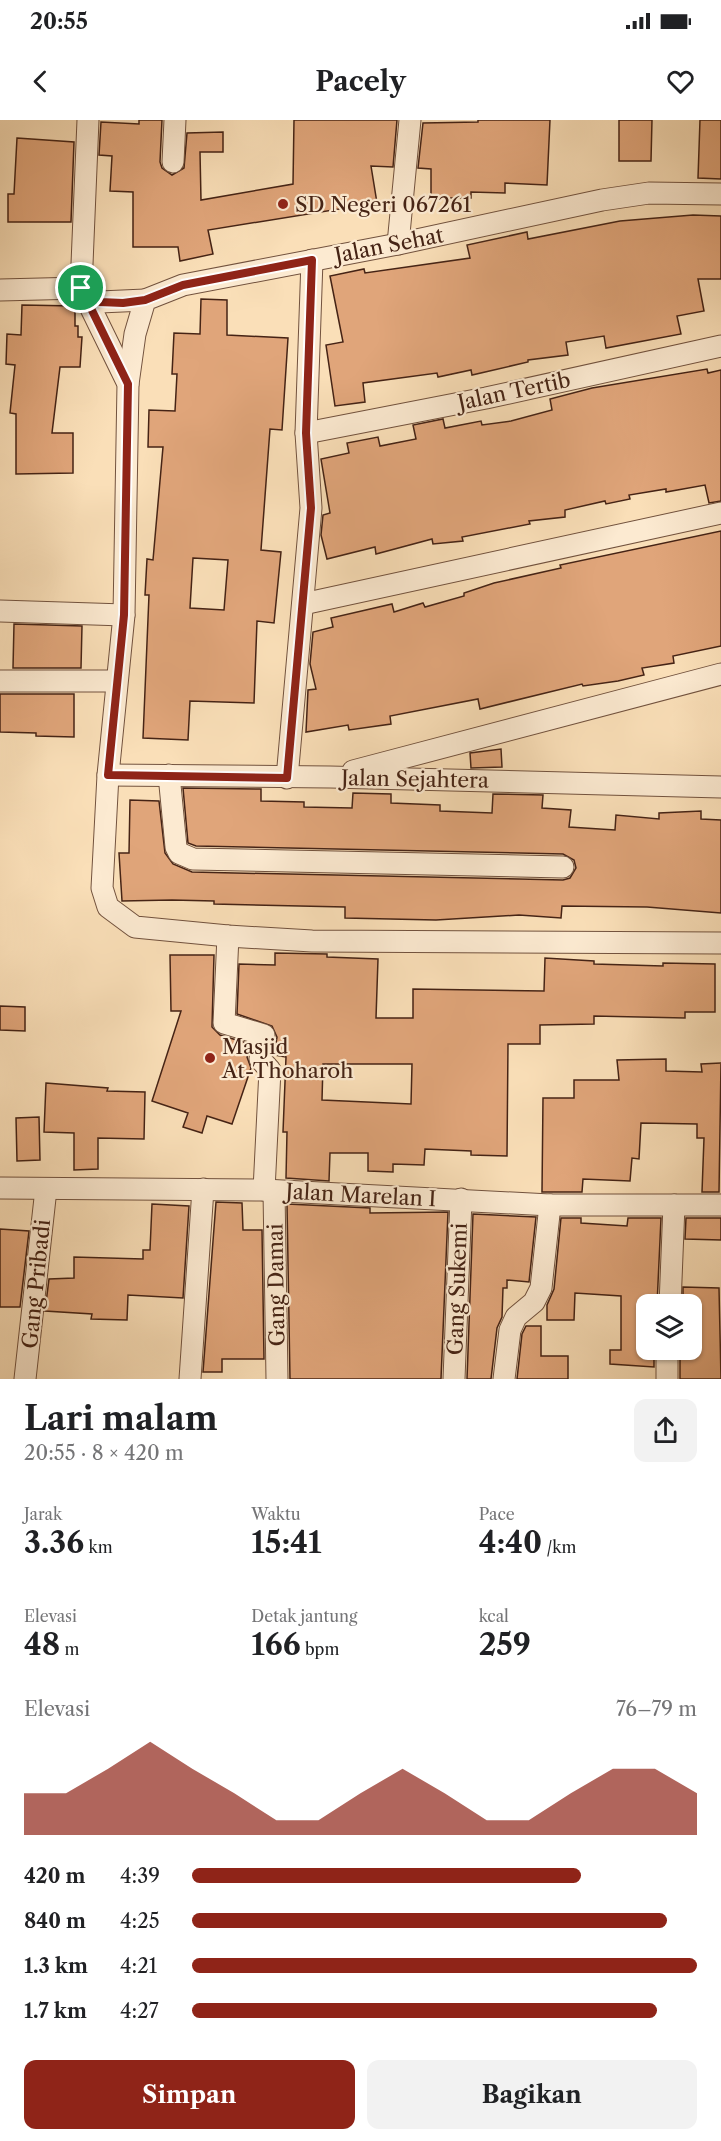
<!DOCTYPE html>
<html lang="id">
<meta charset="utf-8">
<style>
body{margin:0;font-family:"Libre Caslon Text",serif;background:#f2f2f2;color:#202124;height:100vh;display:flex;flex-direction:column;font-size:22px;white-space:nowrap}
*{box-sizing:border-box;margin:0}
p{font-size:20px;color:#757577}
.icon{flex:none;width:33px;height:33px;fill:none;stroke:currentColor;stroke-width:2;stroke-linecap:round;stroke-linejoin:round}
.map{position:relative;height:1259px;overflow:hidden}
.details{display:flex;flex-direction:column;background:#fff;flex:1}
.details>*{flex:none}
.controls{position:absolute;left:636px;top:1174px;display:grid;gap:12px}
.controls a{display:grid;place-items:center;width:66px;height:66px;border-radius:12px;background:#fff;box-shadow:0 2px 4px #0004;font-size:30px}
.pin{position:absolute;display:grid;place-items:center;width:51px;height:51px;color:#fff;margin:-26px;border:3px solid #fff;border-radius:50%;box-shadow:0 2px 6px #0007}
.round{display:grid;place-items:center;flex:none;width:63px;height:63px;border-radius:12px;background:#f2f2f2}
.headline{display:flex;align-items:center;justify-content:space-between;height:102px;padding:0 24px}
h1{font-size:33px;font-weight:700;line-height:45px}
.stats{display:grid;grid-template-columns:repeat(3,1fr);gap:9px;height:102px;padding:6px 24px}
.stats div{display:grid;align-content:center}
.stats b{font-size:30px;font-weight:700}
.stats small{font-size:16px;font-weight:400}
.stats p{font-size:16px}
.chart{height:168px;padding:12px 24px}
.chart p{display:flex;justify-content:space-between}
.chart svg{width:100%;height:108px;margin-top:6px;fill:#8f2418;opacity:.7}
.primary-button{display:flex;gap:12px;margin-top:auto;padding:12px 24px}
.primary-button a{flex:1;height:69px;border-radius:12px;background:#8f2418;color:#fff;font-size:24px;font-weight:700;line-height:69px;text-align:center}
.primary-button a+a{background:#f2f2f2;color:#202124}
ul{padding:0 24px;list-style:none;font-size:20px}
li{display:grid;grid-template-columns:96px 72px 1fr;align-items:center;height:45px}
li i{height:15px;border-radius:8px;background:#8f2418}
.status{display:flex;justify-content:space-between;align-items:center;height:42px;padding:0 30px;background:#fff;direction:ltr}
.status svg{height:16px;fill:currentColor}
header{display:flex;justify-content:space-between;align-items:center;height:78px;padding:0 24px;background:#fff;font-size:27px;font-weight:700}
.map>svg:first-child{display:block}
.building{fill:#e0a57a;stroke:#452315;stroke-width:1.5;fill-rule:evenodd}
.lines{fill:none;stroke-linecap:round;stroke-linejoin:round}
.minor-casing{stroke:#72523e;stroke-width:23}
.minor{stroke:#fcead1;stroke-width:21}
.route-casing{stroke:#fff;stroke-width:12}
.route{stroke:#8f2418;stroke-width:8}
.poi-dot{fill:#8f2418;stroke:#fcead1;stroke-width:2}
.labels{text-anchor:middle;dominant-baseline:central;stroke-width:4.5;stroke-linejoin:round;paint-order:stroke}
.poi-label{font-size:21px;fill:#452315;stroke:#fcead1;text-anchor:start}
.street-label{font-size:21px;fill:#452315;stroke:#fcead1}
</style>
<div class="status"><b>20:55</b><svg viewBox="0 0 49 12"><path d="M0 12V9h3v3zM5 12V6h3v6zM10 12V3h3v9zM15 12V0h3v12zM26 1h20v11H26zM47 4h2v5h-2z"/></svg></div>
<header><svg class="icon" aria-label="back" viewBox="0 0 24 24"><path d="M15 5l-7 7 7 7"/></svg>Pacely<svg class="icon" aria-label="heart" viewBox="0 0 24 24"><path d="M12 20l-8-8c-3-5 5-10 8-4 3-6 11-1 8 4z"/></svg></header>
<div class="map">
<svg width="721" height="1259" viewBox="0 0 721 1259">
<rect width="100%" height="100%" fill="#fadfb8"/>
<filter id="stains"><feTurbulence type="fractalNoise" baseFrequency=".00333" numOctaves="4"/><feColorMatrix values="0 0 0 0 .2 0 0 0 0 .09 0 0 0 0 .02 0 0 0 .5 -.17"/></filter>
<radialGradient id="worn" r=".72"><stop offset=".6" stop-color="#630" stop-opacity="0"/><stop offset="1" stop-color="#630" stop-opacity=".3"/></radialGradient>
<g class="building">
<polygon points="139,0 162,0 160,42 162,48 172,55 184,48 187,13 223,12 223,32 200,32 201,80 293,64 294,0 397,0 393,47 371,46 377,83 208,110 213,134 180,141 178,127 133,127 133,72 110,71 112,36 99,35 101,2 139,4"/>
<polygon points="478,0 550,0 547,65 505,63 505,73 471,72 471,78 431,78 431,49 418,48 423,3 478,2"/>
<polygon points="619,0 652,0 651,41 619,41"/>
<polygon points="700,0 721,0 721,59 698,58"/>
<polygon points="17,18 74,22 71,102 8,102 8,74 14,74"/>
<polygon points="693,95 721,96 721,159 698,159 704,191 677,196 681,214 606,228 604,216 566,222 568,235 528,240 528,242 472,255 471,250 438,257 437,253 363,263 365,282 335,286 326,225 343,222 330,156 364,149 365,153 470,138 467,125 527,112 528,119 620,101"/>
<path d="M201 179 227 180V215L288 218 282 310 270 309 261 430 281 432 274 503 257 501 254 583 190 581 188 620 143 618 149 475H145L147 439 153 440 163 327H148L149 290 175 291 177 254H172L174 213 200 214ZM193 438 228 440 224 490 190 488Z"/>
<polygon points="22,185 75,186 75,206 78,206 78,217 82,217 80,247 60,247 52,313 73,313 73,353 16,354 16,294 10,293 15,245 6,244 7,214 21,215"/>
<polygon points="707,249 708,253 721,250 721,381 709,383 705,365 666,372 666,369 629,375 630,379 606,384 605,381 565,390 565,397 529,401 530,404 462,417 463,421 433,424 432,419 376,434 375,427 327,439 321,415 323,395 330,393 321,339 349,333 347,323 378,317 380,326 416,319 413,305 443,299 445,308 481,301 482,305 511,301 552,290 550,279 592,268"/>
<polygon points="721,411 721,526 673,536 674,543 642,548 644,555 618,561 583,566 582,564 480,589 478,579 390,596 391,604 349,610 348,605 306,612 308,570 316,569 310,544 313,512 333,507 331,498 392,484 394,492 423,483 425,487 464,476 464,473 494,463 561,448 560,445"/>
<polygon points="14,504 82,506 81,548 13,548"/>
<polygon points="0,574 74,574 74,617 36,616 36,613 0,612"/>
<polygon points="501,629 502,647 471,648 470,633"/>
<polygon points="183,668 261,669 261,681 304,682 304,687 352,688 353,673 391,674 391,683 440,685 440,691 492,693 493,674 543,675 542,688 571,690 569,707 615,710 616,695 659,699 659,693 701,691 701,699 721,700 721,793 647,787 562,786 561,798 519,795 436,800 345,798 345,787 214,784 214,781 172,780 122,781 119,733 129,733 130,680 159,681 165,733 173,744 192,752 563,760 570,758 576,748 574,740 563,734 196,726 188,723"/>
<path d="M275 833 327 834V837L378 839 376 898H413V869L544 871 545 838 594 841V844L663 846V843L715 844V892H685V898L594 896V904L540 905V924H508L507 1036 471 1035V1031L425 1029 424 1045 393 1044V1052L368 1051V1033H330L329 1061 286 1058 287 1012H283L286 937 274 935 277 917 272 906 237 894 239 844 275 845ZM323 944H412L411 984 322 980Z"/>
<polygon points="170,835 214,835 212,907 220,915 250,924 247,937 251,948 232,1004 207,996 202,1013 183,1007 188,993 152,981 181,891 171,891"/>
<polygon points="0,886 25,887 25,911 0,910"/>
<polygon points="666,939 666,951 702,952 701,944 721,943 719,1072 702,1072 704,1018 697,1018 697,1004 641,1003 639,1039 632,1038 630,1061 583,1059 582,1072 542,1072 543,978 574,978 574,960 619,960 617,940"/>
<polygon points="46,963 108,968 107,971 145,972 144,1019 98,1018 98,1049 74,1050 74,1013 44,1012"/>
<polygon points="39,997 40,1040 17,1041 16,998"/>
<polygon points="216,1082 242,1083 243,1110 262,1110 264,1239 222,1239 222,1252 203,1252"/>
<polygon points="152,1084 189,1086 183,1178 128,1175 127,1200 91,1199 92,1194 45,1191 49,1159 74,1158 74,1137 143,1139 143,1130 150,1130"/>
<polygon points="287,1084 370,1088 370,1093 448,1092 441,1259 290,1259"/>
<polygon points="473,1094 536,1097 529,1162 507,1160 507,1168 503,1168 502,1197 497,1208 491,1259 467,1259"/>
<polygon points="561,1098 581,1098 581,1103 627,1106 628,1098 661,1098 657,1185 646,1185 646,1230 654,1230 654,1247 610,1244 610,1230 621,1230 621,1176 575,1173 574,1200 547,1200 547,1185 554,1169"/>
<polygon points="686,1098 721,1098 721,1120 685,1119"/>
<polygon points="0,1109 29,1111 20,1187 0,1187"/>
<polygon points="683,1167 719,1168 721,1259 680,1259 680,1230 692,1230 692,1185 683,1185"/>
<polygon points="526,1206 541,1206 541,1236 568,1236 568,1259 517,1259 522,1214"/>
</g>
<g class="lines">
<g class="minor-casing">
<g id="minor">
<polyline points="88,0 81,168 128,264 124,495 108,655 102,768 108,787 135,807 228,816 312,821 721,823"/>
<polyline points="173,42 175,0"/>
<polyline points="398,124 410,0"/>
<polyline points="0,170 81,168 100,182 145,180"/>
<polyline points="128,264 135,214 145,180 183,165 398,124 602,80 649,73 721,74"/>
<polyline points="306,313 486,278 721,226"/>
<polyline points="303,484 721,393"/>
<polyline points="0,491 124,495"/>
<polyline points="0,561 116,561"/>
<polyline points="353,651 721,554"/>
<polyline points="108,655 330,657 721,667"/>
<polyline points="169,655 176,727 179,733 193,739 563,747"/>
<polyline points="287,658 311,388 306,313 312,140"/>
<polyline points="228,816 224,903 264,915 260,939 270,950 264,1070"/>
<polyline points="0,1068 264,1070 550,1085 721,1085"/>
<polyline points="274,1071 277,1259"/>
<polyline points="670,1185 674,1085"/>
<polyline points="25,1259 46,1069"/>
<polyline points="190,1259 203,1069"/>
<polyline points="454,1259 461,1079"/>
<polyline points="504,1259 510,1210 516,1197 534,1182 541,1168 550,1085"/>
<polyline points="667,1259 667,1230"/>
</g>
</g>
<use href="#minor" class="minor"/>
</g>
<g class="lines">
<g class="route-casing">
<polygon id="route" points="312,140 306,313 311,388 287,658 108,655 124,495 128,264 81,168 100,182 123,183 145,180 183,165"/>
</g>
<use href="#route" class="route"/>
</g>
<g class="poi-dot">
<circle cx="283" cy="84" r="6"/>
<circle cx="210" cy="938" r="6"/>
</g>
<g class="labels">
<g class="poi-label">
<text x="295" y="84">SD Negeri 067261</text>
<text x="222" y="926">Masjid<tspan x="222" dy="24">At-Thoharoh</tspan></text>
</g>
<g class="street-label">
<text transform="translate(389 125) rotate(-11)">Jalan Sehat</text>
<text transform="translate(514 271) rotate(-12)">Jalan Tertib</text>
<text transform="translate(415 659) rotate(1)">Jalan Sejahtera</text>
<text transform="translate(361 1075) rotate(3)">Jalan Marelan I</text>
<text transform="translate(36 1164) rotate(-84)">Gang Pribadi</text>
<text transform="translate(276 1165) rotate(-91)">Gang Damai</text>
<text transform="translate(457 1169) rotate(-88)">Gang Sukemi</text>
</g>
</g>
<rect width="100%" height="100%" filter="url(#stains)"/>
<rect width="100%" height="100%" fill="url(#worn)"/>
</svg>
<div class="controls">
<a><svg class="icon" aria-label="layers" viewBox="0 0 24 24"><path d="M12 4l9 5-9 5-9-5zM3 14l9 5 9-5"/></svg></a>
</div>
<div class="pin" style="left:81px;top:168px;background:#1e9e55"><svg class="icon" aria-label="arrive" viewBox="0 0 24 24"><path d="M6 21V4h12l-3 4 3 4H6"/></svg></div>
</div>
<section class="details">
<div class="headline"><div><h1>Lari malam</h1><p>20:55 · 8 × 420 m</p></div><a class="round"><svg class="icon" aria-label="share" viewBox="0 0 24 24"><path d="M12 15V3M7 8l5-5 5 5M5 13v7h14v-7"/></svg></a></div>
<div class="stats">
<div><p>Jarak</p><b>3.36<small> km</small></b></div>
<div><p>Waktu</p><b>15:41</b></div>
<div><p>Pace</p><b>4:40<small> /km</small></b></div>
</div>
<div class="stats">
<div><p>Elevasi</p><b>48<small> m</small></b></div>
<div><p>Detak jantung</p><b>166<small> bpm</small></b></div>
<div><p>kcal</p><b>259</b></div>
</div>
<div class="chart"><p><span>Elevasi</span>76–79 m</p>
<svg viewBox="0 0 160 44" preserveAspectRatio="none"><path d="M0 44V27L10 27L20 17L30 6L40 17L50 27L60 38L70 38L80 27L90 17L100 27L110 38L120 38L130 27L140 17L150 17L160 27V44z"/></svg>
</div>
<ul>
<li><b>420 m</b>4:39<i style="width:77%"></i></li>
<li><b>840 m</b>4:25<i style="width:94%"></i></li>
<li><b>1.3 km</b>4:21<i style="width:100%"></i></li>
<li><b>1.7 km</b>4:27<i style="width:92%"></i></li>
</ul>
<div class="primary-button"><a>Simpan</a><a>Bagikan</a></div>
</section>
